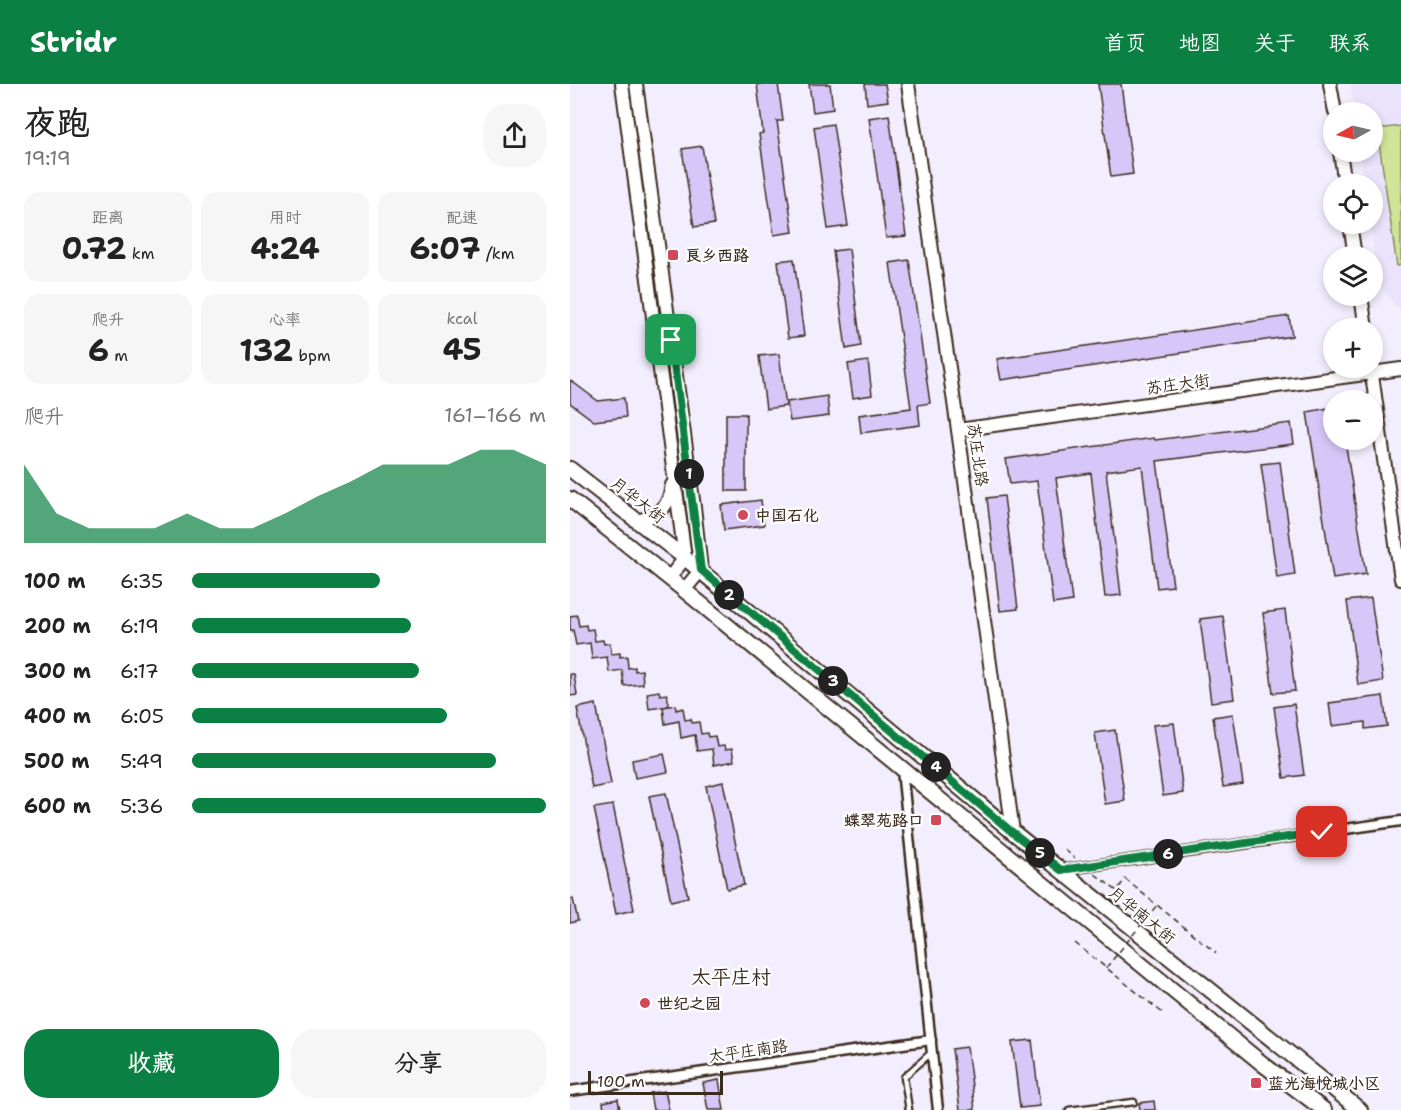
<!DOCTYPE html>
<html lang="zh">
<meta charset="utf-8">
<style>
body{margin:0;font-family:"Shantell Sans","LXGW WenKai TC",sans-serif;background:#f6f6f6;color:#222;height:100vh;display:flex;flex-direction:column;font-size:22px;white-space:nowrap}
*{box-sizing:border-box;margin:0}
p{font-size:20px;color:#767676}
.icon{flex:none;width:33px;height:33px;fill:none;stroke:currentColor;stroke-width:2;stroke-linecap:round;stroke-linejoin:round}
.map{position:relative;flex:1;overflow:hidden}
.details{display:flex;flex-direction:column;background:#fff;width:570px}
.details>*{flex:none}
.needle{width:39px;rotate:262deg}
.fabs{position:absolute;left:753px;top:18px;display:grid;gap:12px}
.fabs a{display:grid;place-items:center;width:60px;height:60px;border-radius:50%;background:#fff;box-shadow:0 3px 9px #0003;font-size:30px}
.scale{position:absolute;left:18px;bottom:15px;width:135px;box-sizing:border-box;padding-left:6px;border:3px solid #3b2a1e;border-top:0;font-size:16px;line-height:21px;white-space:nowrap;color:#3b2a1e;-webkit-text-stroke:4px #fff;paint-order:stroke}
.pin{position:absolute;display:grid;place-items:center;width:51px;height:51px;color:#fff;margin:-26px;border-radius:12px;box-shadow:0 3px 9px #0006}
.km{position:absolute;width:30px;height:30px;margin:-15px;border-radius:50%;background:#222;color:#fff;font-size:16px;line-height:30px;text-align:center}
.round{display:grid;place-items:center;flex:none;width:63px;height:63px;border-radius:24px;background:#f6f6f6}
.overview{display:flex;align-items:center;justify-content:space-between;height:102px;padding:0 24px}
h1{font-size:33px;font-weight:700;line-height:45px}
.stats{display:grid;grid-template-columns:repeat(3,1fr);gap:9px;height:102px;padding:6px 24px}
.stats div{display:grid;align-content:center;border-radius:15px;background:#f6f6f6;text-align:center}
.stats b{font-size:30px;font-weight:700}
.stats small{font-size:16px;font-weight:400}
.stats p{font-size:16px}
.chart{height:168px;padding:12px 24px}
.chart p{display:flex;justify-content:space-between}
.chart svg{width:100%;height:108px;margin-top:6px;fill:#0b8043;opacity:.7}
.cta{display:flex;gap:12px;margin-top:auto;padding:12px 24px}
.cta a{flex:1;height:69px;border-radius:24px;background:#0b8043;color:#fff;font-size:24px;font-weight:700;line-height:69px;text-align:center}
.cta a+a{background:#f6f6f6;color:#222}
ul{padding:0 24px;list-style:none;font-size:20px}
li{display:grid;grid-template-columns:96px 72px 1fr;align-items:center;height:45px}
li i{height:15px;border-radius:8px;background:#0b8043}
header{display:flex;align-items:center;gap:36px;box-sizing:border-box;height:84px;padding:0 30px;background:#0b8043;color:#fff}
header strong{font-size:28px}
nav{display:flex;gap:33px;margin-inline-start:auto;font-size:21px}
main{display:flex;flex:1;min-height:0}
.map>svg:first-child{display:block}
.built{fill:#ebe2fc}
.green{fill:#cfe499;stroke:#85875c;stroke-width:1.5}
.building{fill:#d7c7f9;stroke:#3b2a1e;stroke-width:1.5}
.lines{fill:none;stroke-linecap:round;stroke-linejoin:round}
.lane-casing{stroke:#3b2a1e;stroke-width:9}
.street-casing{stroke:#3b2a1e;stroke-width:13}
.secondary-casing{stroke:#3b2a1e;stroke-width:16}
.primary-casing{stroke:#3b2a1e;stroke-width:18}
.path{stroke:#3b2a1e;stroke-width:1.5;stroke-dasharray:6 4.5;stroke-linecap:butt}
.lane{stroke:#fff;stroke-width:4.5}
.street{stroke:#fff;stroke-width:8}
.secondary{stroke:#fff;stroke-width:12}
.primary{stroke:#fff;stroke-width:14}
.path-bridge{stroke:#3b2a1e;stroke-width:1.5;stroke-dasharray:6 4.5;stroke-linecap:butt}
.route-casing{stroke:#fff;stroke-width:12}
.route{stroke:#0b8043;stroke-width:8}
.poi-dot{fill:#d1495b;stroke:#fff;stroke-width:2}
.labels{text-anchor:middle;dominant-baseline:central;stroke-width:4.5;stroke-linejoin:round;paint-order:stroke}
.poi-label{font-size:16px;font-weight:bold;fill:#3b2a1e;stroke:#fff;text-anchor:start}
.street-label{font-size:16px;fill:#3b2a1e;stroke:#fff}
.quarter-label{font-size:20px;fill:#3b2a1e;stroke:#fff}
</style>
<header>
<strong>Stridr</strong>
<nav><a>首页</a><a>地图</a><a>关于</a><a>联系</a></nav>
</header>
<main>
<section class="details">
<div class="overview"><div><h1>夜跑</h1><p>19:19</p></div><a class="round"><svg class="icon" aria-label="share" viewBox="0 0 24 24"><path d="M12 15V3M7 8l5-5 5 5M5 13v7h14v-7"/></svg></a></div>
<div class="stats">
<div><p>距离</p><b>0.72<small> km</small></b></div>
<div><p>用时</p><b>4:24</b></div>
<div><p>配速</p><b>6:07<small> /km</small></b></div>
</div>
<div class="stats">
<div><p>爬升</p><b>6<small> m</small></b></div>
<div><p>心率</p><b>132<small> bpm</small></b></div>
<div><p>kcal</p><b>45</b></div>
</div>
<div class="chart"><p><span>爬升</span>161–166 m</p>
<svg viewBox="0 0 160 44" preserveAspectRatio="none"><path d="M0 44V12L10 32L20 38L30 38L40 38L50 32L60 38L70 38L80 32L90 25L100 19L110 12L120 12L130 12L140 6L150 6L160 12V44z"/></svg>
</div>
<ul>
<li><b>100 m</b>6:35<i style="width:53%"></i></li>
<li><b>200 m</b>6:19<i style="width:62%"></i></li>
<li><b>300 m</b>6:17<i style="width:64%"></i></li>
<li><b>400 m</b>6:05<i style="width:72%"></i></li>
<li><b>500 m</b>5:49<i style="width:86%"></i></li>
<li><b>600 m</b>5:36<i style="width:100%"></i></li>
</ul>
<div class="cta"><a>收藏</a><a>分享</a></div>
</section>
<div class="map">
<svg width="831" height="1026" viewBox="0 0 831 1026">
<rect width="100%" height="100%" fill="#f3eefd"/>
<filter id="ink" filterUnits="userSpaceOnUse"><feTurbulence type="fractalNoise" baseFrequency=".0167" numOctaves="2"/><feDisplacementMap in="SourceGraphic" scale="12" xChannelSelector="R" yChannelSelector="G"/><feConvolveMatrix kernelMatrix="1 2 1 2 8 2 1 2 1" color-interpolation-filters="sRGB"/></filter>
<g filter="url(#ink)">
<polygon class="built" points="781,0 831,0 831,228 808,199 800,140 802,140 802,100 795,100 790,68 802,68 802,28 785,28"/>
<polygon class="green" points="831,42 831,181 827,182 807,45"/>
<g class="building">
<polygon points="187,0 208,0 213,37 207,37 223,148 204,151 189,50 193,49"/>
<polygon points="239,0 260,0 263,25 243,28"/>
<polygon points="295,0 315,0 318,17 297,20"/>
<polygon points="528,0 551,0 563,90 541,93"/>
<polygon points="319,31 336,152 316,154 299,34"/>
<polygon points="263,40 278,142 258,145 244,43"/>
<polygon points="132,62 144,140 124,143 112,65"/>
<polygon points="279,165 291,262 276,265 263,167"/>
<polygon points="224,175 234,252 218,254 208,177"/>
<polygon points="339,176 360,319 348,321 350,341 291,349 289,331 341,324 320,179"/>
<polygon points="719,232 722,252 431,296 427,275"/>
<polygon points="209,270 216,322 196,325 189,272"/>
<polygon points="298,277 302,311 283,314 278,280"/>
<polygon points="0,296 28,317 54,314 56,333 24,337 0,319"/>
<polygon points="257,312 259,332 220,337 217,318"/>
<polygon points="764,323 764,356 775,356 796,490 763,495 737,328"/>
<rect x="156" y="330" width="20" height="77"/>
<polygon points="721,339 724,360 587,377 603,502 587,504 572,382 536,387 551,511 535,513 521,389 486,394 502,517 483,520 467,397 440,400 436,375 584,354 585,356"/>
<polygon points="710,378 725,491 707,494 691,380"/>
<polygon points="434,412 448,525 430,527 417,414"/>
<polygon points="191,416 194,441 154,446 151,421"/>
<polygon points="801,514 813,597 788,601 777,517"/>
<polygon points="715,526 725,607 703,609 693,529"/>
<polygon points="7,531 9,542 16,541 17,546 23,545 25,557 33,556 34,560 40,559 41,570 50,569 50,573 57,572 58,584 65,583 65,587 72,586 73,600 54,602 52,586 39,588 37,573 22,575 20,559 6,561 3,546 0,546 0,532"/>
<polygon points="653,532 664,615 641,618 630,535"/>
<polygon points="0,590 4,590 7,611 0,612"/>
<polygon points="89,607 90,611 97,610 99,622 79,625 77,609"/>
<polygon points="813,612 817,642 795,645 795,638 762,642 759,619"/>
<polygon points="26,620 41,700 22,704 7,624"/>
<polygon points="724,620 734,691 714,694 704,623"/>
<polygon points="105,621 106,626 113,624 115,636 121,635 122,639 129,638 131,650 137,649 138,653 145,652 147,663 154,662 155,666 162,665 164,677 144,681 142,665 127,667 125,651 111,654 109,637 95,640 93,623"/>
<polygon points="663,630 673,700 653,703 643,633"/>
<polygon points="604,639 613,709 593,712 583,641"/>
<polygon points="545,646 555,717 535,720 525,649"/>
<polygon points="94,670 98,688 65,694 62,676"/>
<polygon points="153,698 174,801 157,805 136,702"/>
<polygon points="96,709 118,813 101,817 79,712"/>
<polygon points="43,721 64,826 46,830 24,724"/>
<polygon points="0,815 3,815 8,837 0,839"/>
<polygon points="462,956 470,1022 450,1024 442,958"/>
<polygon points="397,963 405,1026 390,1026 382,965"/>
<polygon points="149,996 154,1026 138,1026 133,999"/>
<polygon points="95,1007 99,1026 83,1026 80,1009"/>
<polygon points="48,1015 50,1026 34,1026 33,1018"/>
<polygon points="584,1017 585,1026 570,1026 569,1019"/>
</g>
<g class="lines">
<g class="lane-casing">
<g id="lane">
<polyline points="339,1026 334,993 362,968"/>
<polyline points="499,1026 564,1018"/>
</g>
</g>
<g class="street-casing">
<g id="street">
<polyline points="332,686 368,1026"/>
<polyline points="491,786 831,737"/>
<polyline points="0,1007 361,956"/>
</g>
</g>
<g class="secondary-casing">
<g id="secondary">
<polyline points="52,0 115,474 99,494"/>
<polyline points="66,0 124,423 131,486 114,506"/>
<polyline points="338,0 388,346 443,748"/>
<polyline points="760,0 765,28"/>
<polyline points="770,68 775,100"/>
<polyline points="780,140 785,172"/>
<polyline points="791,212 796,244"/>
<polyline points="801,284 831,495"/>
<polyline points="388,346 831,285"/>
<path d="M67 437C90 431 98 425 102 401"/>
</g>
</g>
<g class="primary-casing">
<g id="primary">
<polyline points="0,385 115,474 443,748 790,1026"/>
<polyline points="0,415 114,506 694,981 754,1026"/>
</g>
</g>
<g class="path">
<polyline points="495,766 505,774"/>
<polyline points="525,790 547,807 555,795 646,869"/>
<polyline points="505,859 594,930"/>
</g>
<use href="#lane" class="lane"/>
<use href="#street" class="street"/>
<use href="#secondary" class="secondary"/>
<use href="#primary" class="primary"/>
<polyline class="path-bridge" points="536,884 587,821"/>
</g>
</g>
<g class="lines" filter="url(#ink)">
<g class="route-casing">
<polyline id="route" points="101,256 131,486 442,748 491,786 752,748"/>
</g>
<use href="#route" class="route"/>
</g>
<g class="poi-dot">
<rect x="97" y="165" width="12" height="12" rx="3"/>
<circle cx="173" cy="431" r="6"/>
<rect x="360" y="730" width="12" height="12" rx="3"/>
<circle cx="75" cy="919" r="6"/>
<rect x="680" y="993" width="12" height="12" rx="3"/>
</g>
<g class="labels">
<g class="poi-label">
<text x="115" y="171">良乡西路</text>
<text x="185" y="431">中国石化</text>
<text x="354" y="736" text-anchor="end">蝶翠苑路口</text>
<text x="87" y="919">世纪之园</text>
<text x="698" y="999">蓝光海悦城小区</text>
</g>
<g class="street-label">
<text transform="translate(608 300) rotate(-8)">苏庄大街</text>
<text transform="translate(408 371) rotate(82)">苏庄北路</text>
<text transform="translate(68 416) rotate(38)">月华大街</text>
<text transform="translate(572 831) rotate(39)">月华南大街</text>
<text transform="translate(178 967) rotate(-8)">太平庄南路</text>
</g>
<g class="quarter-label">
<text x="161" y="893">太平庄村</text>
</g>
</g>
</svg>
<div class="fabs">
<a><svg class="needle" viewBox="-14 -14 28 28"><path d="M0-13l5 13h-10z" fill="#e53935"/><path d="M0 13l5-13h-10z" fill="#767676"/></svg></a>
<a><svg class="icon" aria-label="locate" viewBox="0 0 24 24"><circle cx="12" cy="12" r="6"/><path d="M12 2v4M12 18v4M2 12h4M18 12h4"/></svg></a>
<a><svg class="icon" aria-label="layers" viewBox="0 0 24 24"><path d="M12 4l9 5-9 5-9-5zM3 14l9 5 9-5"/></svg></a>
<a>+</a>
<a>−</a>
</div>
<div class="scale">100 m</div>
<div class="pin" style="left:101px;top:256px;background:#1e9e55"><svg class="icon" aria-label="arrive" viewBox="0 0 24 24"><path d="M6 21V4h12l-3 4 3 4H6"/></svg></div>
<div class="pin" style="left:752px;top:748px;background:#d93025"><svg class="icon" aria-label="check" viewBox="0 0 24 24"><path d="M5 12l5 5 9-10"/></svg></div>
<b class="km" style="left:119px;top:390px">1</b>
<b class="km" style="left:159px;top:511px">2</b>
<b class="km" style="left:263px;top:597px">3</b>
<b class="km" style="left:366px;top:683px">4</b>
<b class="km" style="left:470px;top:769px">5</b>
<b class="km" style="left:598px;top:770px">6</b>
</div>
</main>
